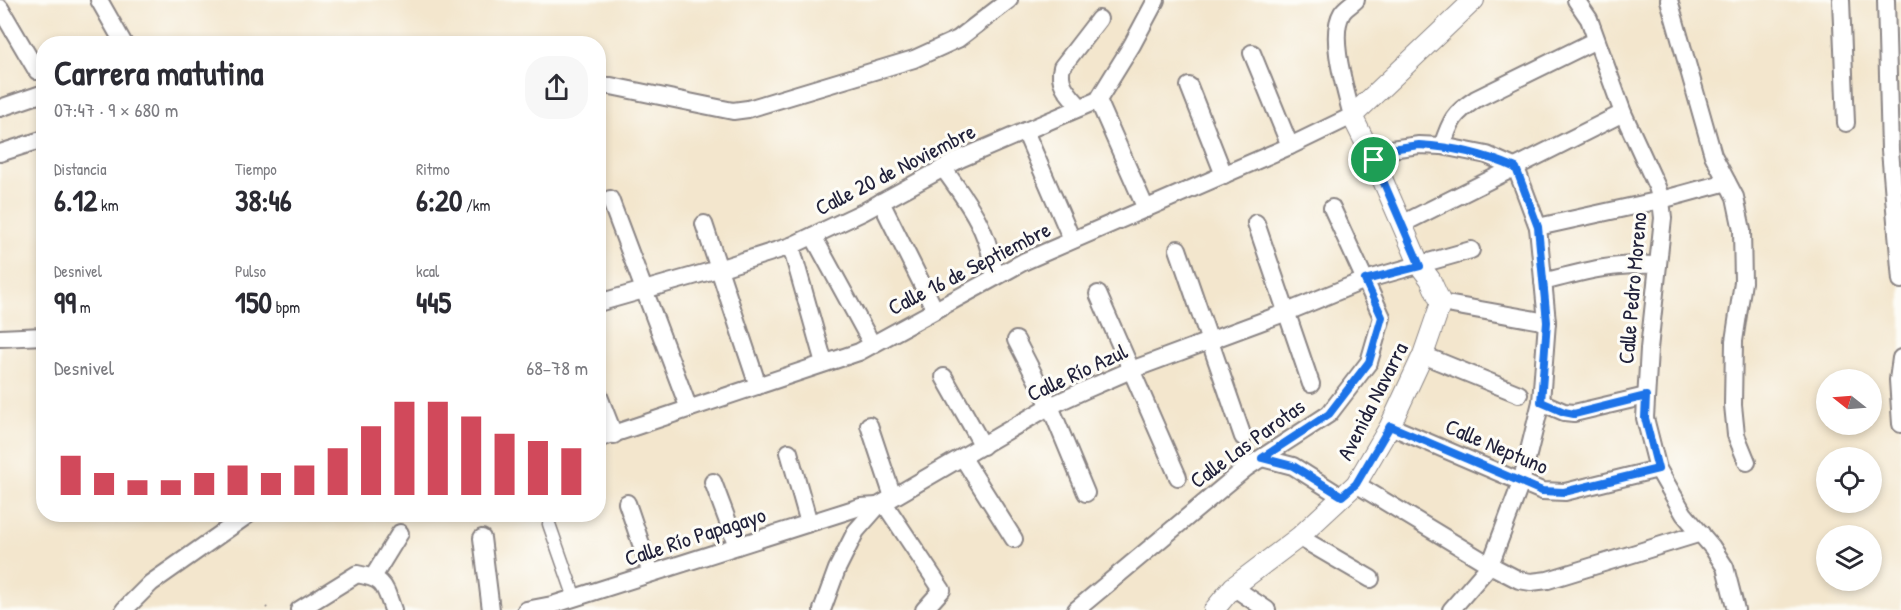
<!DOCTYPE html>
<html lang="es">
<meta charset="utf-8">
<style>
body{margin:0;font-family:"Patrick Hand",sans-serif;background:#f7f7f7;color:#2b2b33;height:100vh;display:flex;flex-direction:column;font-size:22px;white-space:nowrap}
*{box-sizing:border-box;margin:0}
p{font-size:20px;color:#7c7c81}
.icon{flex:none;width:33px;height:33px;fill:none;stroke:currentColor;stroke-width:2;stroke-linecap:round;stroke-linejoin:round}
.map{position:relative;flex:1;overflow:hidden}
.side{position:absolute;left:36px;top:36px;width:570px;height:486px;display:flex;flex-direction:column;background:#fff;border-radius:24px;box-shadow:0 3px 9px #0003}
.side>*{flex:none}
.needle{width:39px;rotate:287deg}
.buttons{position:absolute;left:1816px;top:369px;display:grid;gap:12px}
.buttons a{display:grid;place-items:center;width:66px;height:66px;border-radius:50%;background:#fff;box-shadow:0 3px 9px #0003;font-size:30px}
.pin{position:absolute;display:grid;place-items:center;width:51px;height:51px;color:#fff;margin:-26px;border:3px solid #fff;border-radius:50%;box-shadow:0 2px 6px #0007}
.round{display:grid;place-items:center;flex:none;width:63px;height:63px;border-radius:24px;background:#f7f7f7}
.headline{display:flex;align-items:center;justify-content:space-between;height:102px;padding:0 18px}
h1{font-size:33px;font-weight:800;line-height:45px}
.figures{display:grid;grid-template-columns:repeat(3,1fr);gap:9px;height:102px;padding:6px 18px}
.figures div{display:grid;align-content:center}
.figures b{font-size:30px;font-weight:800}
.figures small{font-size:16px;font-weight:400}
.figures p{font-size:16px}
.chart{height:168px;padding:12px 18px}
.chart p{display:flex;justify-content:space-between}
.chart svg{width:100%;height:108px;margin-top:6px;stroke:#d1495b;stroke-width:6}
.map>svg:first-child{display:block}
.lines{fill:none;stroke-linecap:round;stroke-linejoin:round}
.pedestrian-casing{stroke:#8a8484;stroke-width:15}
.minor-casing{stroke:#8a8484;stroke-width:20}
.tertiary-casing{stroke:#8a8484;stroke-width:22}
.path{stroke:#8a8484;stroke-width:2;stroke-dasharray:1.5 4.5;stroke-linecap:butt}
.pedestrian{stroke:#fff;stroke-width:12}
.minor{stroke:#fff;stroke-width:16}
.tertiary{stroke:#fff;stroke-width:20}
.route-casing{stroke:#fff;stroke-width:12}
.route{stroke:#1a73e8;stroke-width:8}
.labels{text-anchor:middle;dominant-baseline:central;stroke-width:6;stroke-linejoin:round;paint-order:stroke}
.street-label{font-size:22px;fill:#22223b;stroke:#fdfcf7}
</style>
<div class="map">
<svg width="1901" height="610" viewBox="0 0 1901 610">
<rect width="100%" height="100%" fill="#fdfcf7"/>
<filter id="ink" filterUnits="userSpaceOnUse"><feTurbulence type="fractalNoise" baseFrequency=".0167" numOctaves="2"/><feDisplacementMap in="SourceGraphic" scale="12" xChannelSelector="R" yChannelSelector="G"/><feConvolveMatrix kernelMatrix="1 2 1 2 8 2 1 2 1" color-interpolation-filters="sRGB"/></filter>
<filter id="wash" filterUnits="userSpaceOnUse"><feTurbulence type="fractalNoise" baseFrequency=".008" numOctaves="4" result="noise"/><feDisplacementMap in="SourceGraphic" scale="24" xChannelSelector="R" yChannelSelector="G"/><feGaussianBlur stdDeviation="1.35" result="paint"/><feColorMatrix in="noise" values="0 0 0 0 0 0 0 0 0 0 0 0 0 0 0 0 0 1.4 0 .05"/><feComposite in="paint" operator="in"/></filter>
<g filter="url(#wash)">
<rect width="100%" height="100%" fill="#f3e6cd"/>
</g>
<g filter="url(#ink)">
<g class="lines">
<g class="pedestrian-casing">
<polyline id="pedestrian" points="549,524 575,598"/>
</g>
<g class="minor-casing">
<g id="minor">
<polyline points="99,0 124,44"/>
<polyline points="1576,0 1589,19 1623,113 1657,187 1661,200 1663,218 1649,349 1645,418 1658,469 1684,514 1712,547 1725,567 1736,610"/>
<polyline points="1669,0 1713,155 1735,197 1742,230 1743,282 1734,341 1733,405 1736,435 1747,462"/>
<polyline points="1841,0 1846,123"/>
<polyline points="1886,0 1890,150 1901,280"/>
<polyline points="0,8 37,71"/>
<polyline points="1252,53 1290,146"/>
<polyline points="598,86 611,86 733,111 748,109 914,59 958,39 1009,0"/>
<polyline points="1189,86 1224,175"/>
<polyline points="1098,100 1146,209"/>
<path d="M1080 107C1070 95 1057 84 1062 67L1099 19"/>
<polyline points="0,108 44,93"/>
<polyline points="1025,131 1072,240"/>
<path d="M1442 146C1451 120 1453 114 1476 99L1596 40"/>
<polyline points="0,153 44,139"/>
<polyline points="1374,160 1391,149 1419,145 1442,146 1487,155 1516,168 1538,227 1547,322 1541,402 1521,483 1490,565 1451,610"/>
<path d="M943 168C970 205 989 230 995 277"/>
<polyline points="610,199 689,409"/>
<polyline points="881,202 935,310"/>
<polyline points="1256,223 1311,384"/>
<polyline points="704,224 758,386"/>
<polyline points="1402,224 1623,113"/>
<polyline points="1538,227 1661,200 1727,182"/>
<polyline points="813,236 872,344"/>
<polyline points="791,246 824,363"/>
<polyline points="1178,249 1243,437"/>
<path d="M1543 282C1585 271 1614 263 1658 265"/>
<polyline points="1098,294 1178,477"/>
<polyline points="598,303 718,269 791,246 863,212 960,159 1098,100 1132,45 1156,0"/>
<polyline points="1441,303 1547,322"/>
<polyline points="0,338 44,336"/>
<polyline points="1016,340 1050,406 1086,493"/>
<polyline points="1423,355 1519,394"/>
<polyline points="1901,358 1898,380 1901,424"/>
<polyline points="944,377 983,446"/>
<polyline points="598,394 614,435"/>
<polyline points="1541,402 1564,412 1574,413 1646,396"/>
<polyline points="869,425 893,497"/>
<polyline points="1390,426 1542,491 1565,492 1658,469"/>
<path d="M598 439 859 352 1025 261 1290 146 1352 116C1346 91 1328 36 1342 13 1345 8 1352 4 1356 0"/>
<polyline points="789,452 809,523"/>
<polyline points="963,458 1014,539"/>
<polyline points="1262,458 1293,466 1342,497"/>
<polyline points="713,482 737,546"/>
<polyline points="1356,484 1490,565 1519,580 1531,582 1548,580 1701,533"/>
<polyline points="627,503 651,573"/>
<polyline points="884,503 942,590 924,610"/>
<polyline points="1299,537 1371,579"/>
<polyline points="482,538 491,610"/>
<polyline points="373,577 400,533"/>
<polyline points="1233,587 1267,610"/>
<polyline points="124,610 151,583 249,514"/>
<path d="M299 610 357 574C385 579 384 585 393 610"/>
<polyline points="526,610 552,605 860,507 878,506"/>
<polyline points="822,610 837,569 856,531 878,506 1050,406 1085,390 1131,370 1287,312 1365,280 1471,250"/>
<polyline points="1076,610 1246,468 1329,414 1369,362 1382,317 1332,208"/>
</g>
</g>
<g class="tertiary-casing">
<polyline id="tertiary" points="1214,610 1233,587 1299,537 1356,484 1390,426 1423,355 1441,303 1430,279 1420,266 1374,160 1352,116 1474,0"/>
</g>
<polyline class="path" points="266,607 269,610"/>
<use href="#pedestrian" class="pedestrian"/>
<use href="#minor" class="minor"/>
<use href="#tertiary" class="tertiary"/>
</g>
</g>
<g class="lines" filter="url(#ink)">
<g class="route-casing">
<path id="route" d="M1419 145C1455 147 1484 154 1516 168L1538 227 1547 322 1541 402 1564 412 1574 414 1646 396 1645 418 1658 469 1564 492 1542 491 1390 426 1356 484 1342 496 1293 466 1262 458 1329 414 1369 362 1382 317 1365 280 1420 266 1374 160 1391 149Z"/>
</g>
<use href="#route" class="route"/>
</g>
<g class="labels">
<g class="street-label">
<text transform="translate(895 169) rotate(-27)">Calle 20 de Noviembre</text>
<text transform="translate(969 268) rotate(-27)">Calle 16 de Septiembre</text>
<text transform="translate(1632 288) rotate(-85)">Calle Pedro Moreno</text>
<text transform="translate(1077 372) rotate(-25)">Calle Río Azul</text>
<text transform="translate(1372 401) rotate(-63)">Avenida Navarra</text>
<text transform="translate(1247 443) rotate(-36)">Calle Las Parotas</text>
<text transform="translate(1497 446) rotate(23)">Calle Neptuno</text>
<text transform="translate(695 536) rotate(-18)">Calle Río Papagayo</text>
</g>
</g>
</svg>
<div class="buttons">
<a><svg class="needle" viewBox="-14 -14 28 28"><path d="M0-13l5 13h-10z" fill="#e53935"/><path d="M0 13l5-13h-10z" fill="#7c7c81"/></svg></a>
<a><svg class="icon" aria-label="locate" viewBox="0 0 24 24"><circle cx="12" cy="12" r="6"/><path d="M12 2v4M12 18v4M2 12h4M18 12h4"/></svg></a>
<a><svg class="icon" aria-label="layers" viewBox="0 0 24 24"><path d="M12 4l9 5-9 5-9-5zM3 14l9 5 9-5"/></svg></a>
</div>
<div class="pin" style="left:1374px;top:160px;background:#1e9e55"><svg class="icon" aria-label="arrive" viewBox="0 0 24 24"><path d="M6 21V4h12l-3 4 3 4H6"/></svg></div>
<section class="side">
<div class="headline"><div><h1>Carrera matutina</h1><p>07:47 · 9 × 680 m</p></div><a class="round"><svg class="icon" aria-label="share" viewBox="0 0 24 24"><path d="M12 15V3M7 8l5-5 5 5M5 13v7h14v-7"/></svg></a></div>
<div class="figures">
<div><p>Distancia</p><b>6.12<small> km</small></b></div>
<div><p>Tiempo</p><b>38:46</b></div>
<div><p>Ritmo</p><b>6:20<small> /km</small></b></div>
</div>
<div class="figures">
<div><p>Desnivel</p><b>99<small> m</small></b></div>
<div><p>Pulso</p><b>150<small> bpm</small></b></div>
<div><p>kcal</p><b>445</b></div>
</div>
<div class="chart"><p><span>Desnivel</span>68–78 m</p>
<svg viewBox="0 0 160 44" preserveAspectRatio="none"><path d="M5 44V28M15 44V35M25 44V38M35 44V38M45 44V35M55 44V32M65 44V35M75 44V32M85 44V25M95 44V16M105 44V6M115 44V6M125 44V12M135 44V19M145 44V22M155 44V25"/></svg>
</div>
</section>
</div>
